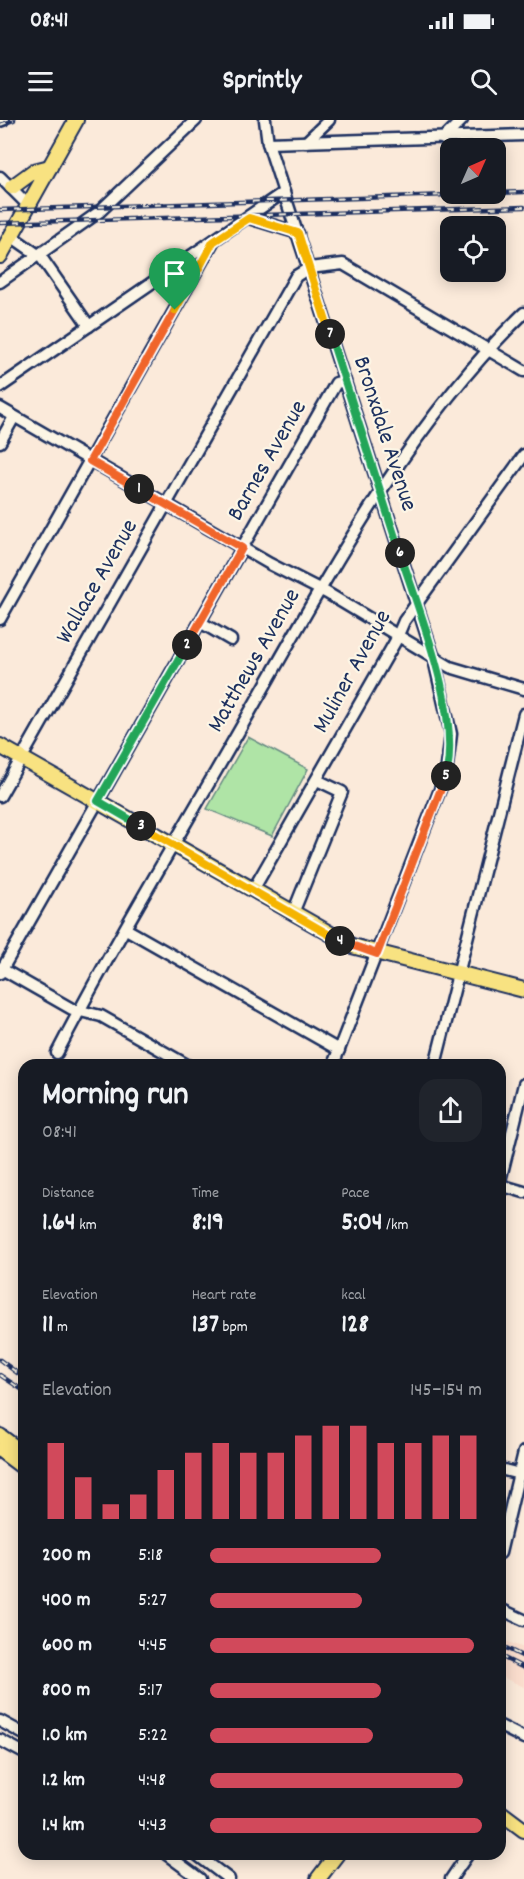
<!DOCTYPE html>
<meta charset="utf-8">
<style>
body{margin:0;font-family:Dekko,sans-serif;background:#20242c;color:#f1f3f6;height:100vh;display:flex;flex-direction:column;font-size:22px;white-space:nowrap}
*{box-sizing:border-box;margin:0}
p{font-size:20px;color:#9ea1a6}
.icon{flex:none;width:33px;height:33px;fill:none;stroke:currentColor;stroke-width:2;stroke-linecap:round;stroke-linejoin:round}
.map{position:relative;flex:1;overflow:hidden}
.side{position:absolute;left:18px;top:939px;width:488px;height:801px;display:flex;flex-direction:column;background:#171b24;border-radius:18px;box-shadow:0 3px 15px #0003}
.side>*{flex:none}
.needle{width:39px;rotate:45deg}
.controls{position:absolute;left:440px;top:18px;display:grid;gap:12px}
.controls a{display:grid;place-items:center;width:66px;height:66px;border-radius:12px;background:#171b24;box-shadow:0 3px 15px #0003;font-size:30px}
.pin{position:absolute;display:grid;place-items:center;width:51px;height:51px;color:#fff;margin:-62px -26px;border-radius:50% 50% 50% 0;rotate:-45deg;box-shadow:0 0 6px #0007}
.pin .icon{rotate:45deg}
.km{position:absolute;width:30px;height:30px;margin:-15px;border-radius:50%;background:#222;color:#fff;font-size:16px;line-height:30px;text-align:center}
.round{display:grid;place-items:center;flex:none;width:63px;height:63px;border-radius:18px;background:#20242c}
.overview{display:flex;align-items:center;justify-content:space-between;height:102px;padding:0 24px}
h1{font-size:33px;font-weight:700;line-height:45px}
.figures{display:grid;grid-template-columns:repeat(3,1fr);gap:9px;height:102px;padding:6px 24px}
.figures div{display:grid;align-content:center}
.figures b{font-size:26px;font-weight:700}
.figures small{font-size:16px;font-weight:400}
.figures p{font-size:16px}
.chart{height:168px;padding:12px 24px}
.chart p{display:flex;justify-content:space-between}
.chart svg{width:100%;height:108px;margin-top:6px;stroke:#d1495b;stroke-width:6}
ul{padding:0 24px;list-style:none;font-size:20px}
li{display:grid;grid-template-columns:96px 72px 1fr;align-items:center;height:45px}
li i{height:15px;border-radius:8px;background:#d1495b}
.status{display:flex;justify-content:space-between;align-items:center;height:42px;padding:0 30px;background:#171b24;direction:ltr}
.status svg{height:16px;fill:currentColor}
header{display:flex;justify-content:space-between;align-items:center;height:78px;padding:0 24px;background:#171b24;font-size:27px;font-weight:700}
.map>svg:first-child{display:block}
.built{fill:#faddcd}
.green{fill:#afe4a6;stroke:#658a82;stroke-width:1.5}
.lines{fill:none;stroke-linecap:round;stroke-linejoin:round}
.minor-casing{stroke:#1b2f5e;stroke-width:15}
.major-casing{stroke:#1b2f5e;stroke-width:18}
.minor{stroke:#fcf5e5;stroke-width:10}
.major{stroke:#f8e281;stroke-width:14}
.rail-casing{stroke:#1b2f5e;stroke-width:4.5}
.rail{stroke:#fcf5e5;stroke-width:2;stroke-dasharray:7;stroke-linecap:butt}
.split-1-casing{stroke:#fff;stroke-width:12}
.split-2-casing{stroke:#fff;stroke-width:12}
.split-3-casing{stroke:#fff;stroke-width:12}
.split-4-casing{stroke:#fff;stroke-width:12}
.split-5-casing{stroke:#fff;stroke-width:12}
.split-6-casing{stroke:#fff;stroke-width:12}
.split-7-casing{stroke:#fff;stroke-width:12}
.split-8-casing{stroke:#fff;stroke-width:12}
.split-9-casing{stroke:#fff;stroke-width:12}
.split-1{stroke:#f0652b;stroke-width:8}
.split-2{stroke:#f0652b;stroke-width:8}
.split-3{stroke:#22a559;stroke-width:8}
.split-4{stroke:#f5b400;stroke-width:8}
.split-5{stroke:#f0652b;stroke-width:8}
.split-6{stroke:#22a559;stroke-width:8}
.split-7{stroke:#22a559;stroke-width:8}
.split-8{stroke:#f5b400;stroke-width:8}
.split-9{stroke:#f5b400;stroke-width:8}
.labels{text-anchor:middle;dominant-baseline:central;stroke-width:4.5;stroke-linejoin:round;paint-order:stroke}
.street-label{font-size:24px;fill:#1b2f5e;stroke:#fcf5e5}
</style>
<div class="status"><b>08:41</b><svg viewBox="0 0 49 12"><path d="M0 12V9h3v3zM5 12V6h3v6zM10 12V3h3v9zM15 12V0h3v12zM26 1h20v11H26zM47 4h2v5h-2z"/></svg></div>
<header><svg class="icon" aria-label="menu" viewBox="0 0 24 24"><path d="M4 6h16M4 12h16M4 18h16"/></svg>Sprintly<svg class="icon" aria-label="search" viewBox="0 0 24 24"><circle cx="10" cy="10" r="6"/><path d="M15 15l6 6"/></svg></header>
<div class="map">
<svg width="524" height="1759" viewBox="0 0 524 1759">
<rect width="100%" height="100%" fill="#fbeada"/>
<filter id="ink" filterUnits="userSpaceOnUse"><feTurbulence type="fractalNoise" baseFrequency=".0167" numOctaves="2"/><feDisplacementMap in="SourceGraphic" scale="12" xChannelSelector="R" yChannelSelector="G"/><feConvolveMatrix kernelMatrix="1 2 1 2 8 2 1 2 1" color-interpolation-filters="sRGB"/></filter>
<g filter="url(#ink)">
<polygon class="built" points="500,1519 524,1528 524,1567 500,1556"/>
<polygon class="green" points="248,617 308,649 272,716 207,689"/>
<g class="lines">
<g class="minor-casing">
<g id="minor">
<polyline points="265,0 268,23 433,535 451,614 446,654 333,945"/>
<polyline points="0,1 3,0"/>
<polyline points="443,19 462,0"/>
<polyline points="306,22 329,0"/>
<polyline points="268,23 524,15"/>
<polyline points="0,57 29,86"/>
<polyline points="249,98 298,113"/>
<polyline points="11,116 41,137 89,206"/>
<polyline points="0,162 99,92 196,0"/>
<polyline points="0,267 284,72"/>
<polyline points="0,288 270,444 327,473 450,547 524,569"/>
<polyline points="0,322 14,297"/>
<polyline points="0,499 213,122"/>
<polyline points="200,502 231,520"/>
<polyline points="0,676 296,156 309,148 343,144 524,251"/>
<polyline points="253,770 395,522 404,501 524,335"/>
<polyline points="293,793 342,672 317,660"/>
<polyline points="126,809 339,930"/>
<polyline points="0,848 72,889 101,896 187,945"/>
<polyline points="0,853 336,263 345,261"/>
<path d="M57 933C115 821 181 713 243 604 324 463 406 307 524 193"/>
<polyline points="435,945 524,594"/>
<polyline points="500,1061 524,964"/>
<polyline points="500,1065 524,1072"/>
<polyline points="500,1349 524,1355"/>
<polyline points="500,1433 524,1332"/>
<polyline points="500,1489 524,1500"/>
<polyline points="0,1601 24,1614"/>
<polyline points="500,1606 524,1618"/>
<polyline points="0,1620 24,1633"/>
<polyline points="166,1734 200,1759"/>
<polyline points="196,1734 229,1759"/>
<polyline points="451,1759 468,1734"/>
</g>
</g>
<g class="major-casing">
<g id="major">
<polyline points="12,67 34,51 50,47"/>
<polyline points="0,136 76,0"/>
<polyline points="0,626 352,826 524,870"/>
<polyline points="0,1316 24,1334"/>
<polyline points="0,1330 24,1348"/>
<polyline points="500,1692 524,1710"/>
<polyline points="318,1759 337,1734"/>
</g>
</g>
<use href="#minor" class="minor"/>
<use href="#major" class="major"/>
<g class="rail-casing">
<g id="rail">
<polyline points="0,5 14,0"/>
<polyline points="495,73 524,72"/>
<polyline points="0,90 479,74"/>
<polyline points="0,103 524,87"/>
<polyline points="0,1240 24,1258"/>
<polyline points="0,1255 24,1271"/>
<polyline points="500,1525 524,1537"/>
<polyline points="500,1536 524,1548"/>
</g>
</g>
<use href="#rail" class="rail"/>
</g>
</g>
<g class="lines" filter="url(#ink)">
<g class="split-1-casing">
<polyline id="split-1" points="139,369 90,341 175,190"/>
</g>
<g class="split-2-casing">
<polyline id="split-2" points="139,369 242,428 187,525"/>
</g>
<g class="split-3-casing">
<polyline id="split-3" points="141,706 98,681 187,525"/>
</g>
<g class="split-4-casing">
<polyline id="split-4" points="141,706 340,821"/>
</g>
<g class="split-5-casing">
<polyline id="split-5" points="340,821 377,834 446,656"/>
</g>
<g class="split-6-casing">
<path id="split-6" d="M400 433C420 494 461 594 446 656"/>
</g>
<g class="split-7-casing">
<polyline id="split-7" points="330,214 400,433"/>
</g>
<g class="split-8-casing">
<polyline id="split-8" points="199,148 213,122 249,98 298,113 330,214"/>
</g>
<g class="split-9-casing">
<polyline id="split-9" points="175,190 199,148"/>
</g>
<use href="#split-1" class="split-1"/>
<use href="#split-2" class="split-2"/>
<use href="#split-3" class="split-3"/>
<use href="#split-4" class="split-4"/>
<use href="#split-5" class="split-5"/>
<use href="#split-6" class="split-6"/>
<use href="#split-7" class="split-7"/>
<use href="#split-8" class="split-8"/>
<use href="#split-9" class="split-9"/>
</g>
<g class="labels">
<g class="street-label">
<text transform="translate(384 314) rotate(72)">Bronxdale Avenue</text>
<text transform="translate(268 341) rotate(-60)">Barnes Avenue</text>
<text transform="translate(98 462) rotate(-60)">Wallace Avenue</text>
<text transform="translate(255 541) rotate(-60)">Matthews Avenue</text>
<text transform="translate(353 552) rotate(-61)">Muliner Avenue</text>
</g>
</g>
</svg>
<div class="controls">
<a><svg class="needle" viewBox="-14 -14 28 28"><path d="M0-13l5 13h-10z" fill="#e53935"/><path d="M0 13l5-13h-10z" fill="#9ea1a6"/></svg></a>
<a><svg class="icon" aria-label="locate" viewBox="0 0 24 24"><circle cx="12" cy="12" r="6"/><path d="M12 2v4M12 18v4M2 12h4M18 12h4"/></svg></a>
</div>
<div class="pin" style="left:175px;top:190px;background:#1e9e55"><svg class="icon" aria-label="arrive" viewBox="0 0 24 24"><path d="M6 21V4h12l-3 4 3 4H6"/></svg></div>
<b class="km" style="left:139px;top:369px">1</b>
<b class="km" style="left:187px;top:525px">2</b>
<b class="km" style="left:141px;top:706px">3</b>
<b class="km" style="left:340px;top:821px">4</b>
<b class="km" style="left:446px;top:656px">5</b>
<b class="km" style="left:400px;top:433px">6</b>
<b class="km" style="left:330px;top:214px">7</b>
<section class="side">
<div class="overview"><div><h1>Morning run</h1><p>08:41</p></div><a class="round"><svg class="icon" aria-label="share" viewBox="0 0 24 24"><path d="M12 15V3M7 8l5-5 5 5M5 13v7h14v-7"/></svg></a></div>
<div class="figures">
<div><p>Distance</p><b>1.64<small> km</small></b></div>
<div><p>Time</p><b>8:19</b></div>
<div><p>Pace</p><b>5:04<small> /km</small></b></div>
</div>
<div class="figures">
<div><p>Elevation</p><b>11<small> m</small></b></div>
<div><p>Heart rate</p><b>137<small> bpm</small></b></div>
<div><p>kcal</p><b>128</b></div>
</div>
<div class="chart"><p><span>Elevation</span>145–154 m</p>
<svg viewBox="0 0 160 44" preserveAspectRatio="none"><path d="M5 44V13M15 44V27M25 44V38M35 44V34M45 44V24M55 44V17M65 44V13M75 44V17M85 44V17M95 44V10M105 44V6M115 44V6M125 44V13M135 44V13M145 44V10M155 44V10"/></svg>
</div>
<ul>
<li><b>200 m</b>5:18<i style="width:63%"></i></li>
<li><b>400 m</b>5:27<i style="width:56%"></i></li>
<li><b>600 m</b>4:45<i style="width:97%"></i></li>
<li><b>800 m</b>5:17<i style="width:63%"></i></li>
<li><b>1.0 km</b>5:22<i style="width:60%"></i></li>
<li><b>1.2 km</b>4:48<i style="width:93%"></i></li>
<li><b>1.4 km</b>4:43<i style="width:100%"></i></li>
</ul>
</section>
</div>
